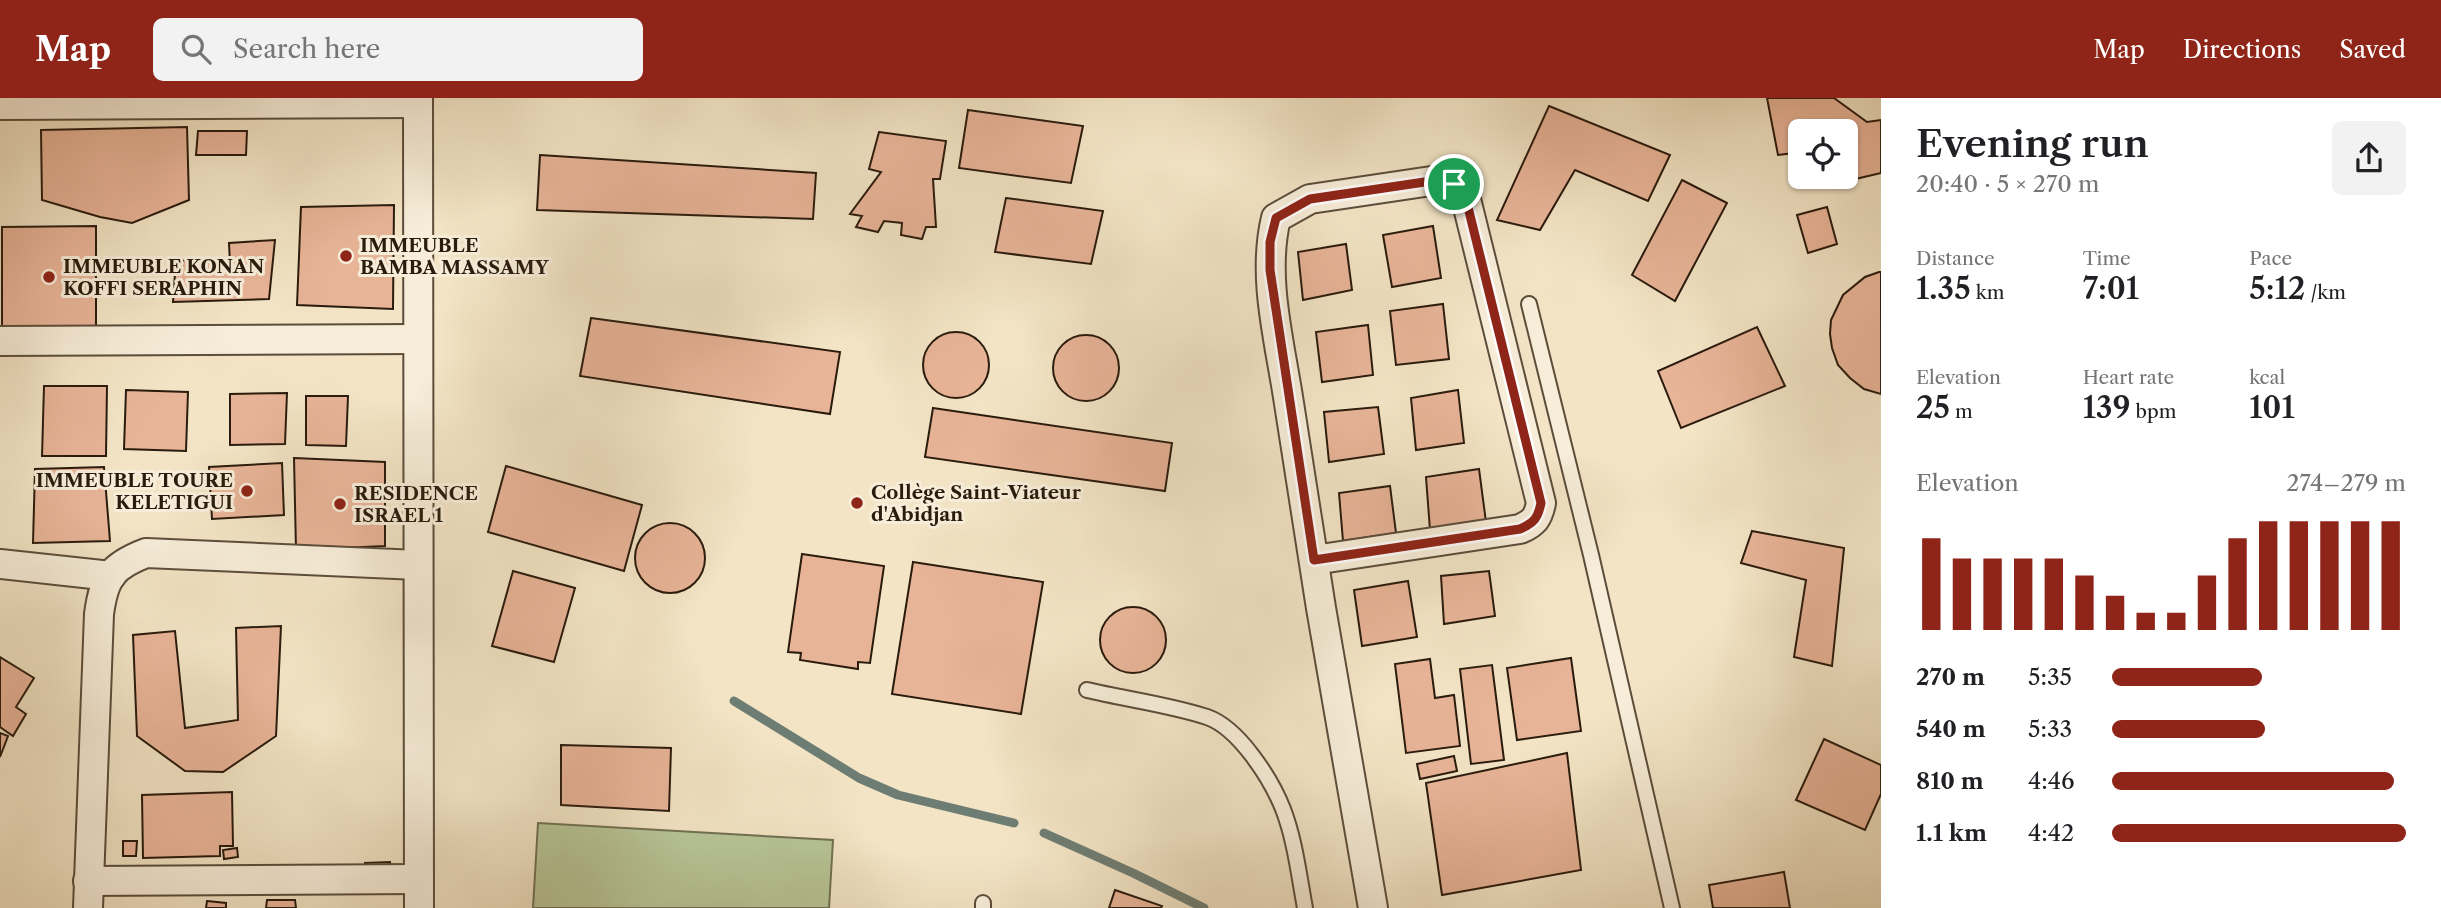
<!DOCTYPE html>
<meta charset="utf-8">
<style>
body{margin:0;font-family:"Libre Caslon Text",serif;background:#f2f2f2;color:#202124;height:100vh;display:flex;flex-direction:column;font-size:26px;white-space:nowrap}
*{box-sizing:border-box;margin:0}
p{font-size:23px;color:#757577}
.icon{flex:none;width:38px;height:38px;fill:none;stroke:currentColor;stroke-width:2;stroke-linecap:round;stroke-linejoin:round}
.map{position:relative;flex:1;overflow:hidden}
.drawer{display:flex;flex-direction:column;background:#fff;width:560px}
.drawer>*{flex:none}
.fabs{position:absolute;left:1788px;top:21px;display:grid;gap:14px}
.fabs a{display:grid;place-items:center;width:70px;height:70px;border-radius:10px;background:#fff;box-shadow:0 2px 5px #0004;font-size:35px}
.pin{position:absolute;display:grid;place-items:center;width:60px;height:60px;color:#fff;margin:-30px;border:4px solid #fff;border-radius:50%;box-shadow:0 2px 7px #0007}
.round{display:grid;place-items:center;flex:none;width:74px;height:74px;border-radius:10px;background:#f2f2f2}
.head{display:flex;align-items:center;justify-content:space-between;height:119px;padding:0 35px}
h1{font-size:38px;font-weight:600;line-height:52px}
.stats{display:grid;grid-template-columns:repeat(3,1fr);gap:10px;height:119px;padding:7px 35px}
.stats div{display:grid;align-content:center}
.stats b{font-size:30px;font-weight:600}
.stats small{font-size:19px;font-weight:400}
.stats p{font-size:19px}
.chart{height:196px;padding:14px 35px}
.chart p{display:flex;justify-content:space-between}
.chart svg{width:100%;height:126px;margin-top:7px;stroke:#8f2418;stroke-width:6}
ul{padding:0 35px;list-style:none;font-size:23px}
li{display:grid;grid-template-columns:112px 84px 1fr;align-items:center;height:52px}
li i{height:18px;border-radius:9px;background:#8f2418}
header{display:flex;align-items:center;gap:42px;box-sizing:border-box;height:98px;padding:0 35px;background:#8f2418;color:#fff}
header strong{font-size:33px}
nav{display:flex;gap:38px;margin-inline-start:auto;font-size:24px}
.search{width:490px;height:63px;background:#f2f2f2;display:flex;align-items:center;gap:18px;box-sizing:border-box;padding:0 24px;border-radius:10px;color:#757577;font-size:26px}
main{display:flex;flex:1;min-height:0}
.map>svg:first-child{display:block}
.green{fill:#b7c597;stroke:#707052;stroke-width:2}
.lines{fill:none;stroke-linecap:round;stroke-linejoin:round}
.stream{stroke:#6e7d73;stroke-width:9}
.building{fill:#e8b498;stroke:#2a1b0d;stroke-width:2}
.lane-casing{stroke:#5c4d3b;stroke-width:18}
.street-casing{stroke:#5c4d3b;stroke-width:32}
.lane{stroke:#f7edd9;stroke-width:14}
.street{stroke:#f7edd9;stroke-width:28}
.route-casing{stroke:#fff;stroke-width:14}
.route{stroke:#8f2418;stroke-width:9}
.poi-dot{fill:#8f2418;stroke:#f7edd9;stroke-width:2.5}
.labels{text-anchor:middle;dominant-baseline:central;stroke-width:6;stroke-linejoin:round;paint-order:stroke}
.poi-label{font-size:19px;font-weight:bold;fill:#2a1b0d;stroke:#f7edd9;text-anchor:start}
</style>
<header>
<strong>Map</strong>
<div class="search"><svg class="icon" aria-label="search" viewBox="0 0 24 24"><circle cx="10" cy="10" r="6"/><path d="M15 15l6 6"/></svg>Search here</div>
<nav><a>Map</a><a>Directions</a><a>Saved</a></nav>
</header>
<main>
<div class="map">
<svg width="1881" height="810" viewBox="0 0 1881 810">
<rect width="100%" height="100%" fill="#f2e4c5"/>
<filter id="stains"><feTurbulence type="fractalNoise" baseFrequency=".00286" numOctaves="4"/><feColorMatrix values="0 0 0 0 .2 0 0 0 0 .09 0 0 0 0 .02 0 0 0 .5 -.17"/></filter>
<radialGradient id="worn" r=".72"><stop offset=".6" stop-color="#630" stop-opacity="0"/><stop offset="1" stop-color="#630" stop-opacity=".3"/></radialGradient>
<polygon class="green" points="538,725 833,742 829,810 533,810"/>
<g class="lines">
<g class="stream">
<polyline points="734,603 859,680 898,697 1014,725"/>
<polyline points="1044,735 1133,775 1204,810"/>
</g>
</g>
<g class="building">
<polygon points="1767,0 1834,0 1867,24 1881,22 1881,75 1830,87 1825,79 1846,79 1846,33 1801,33 1801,54 1778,57"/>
<polygon points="1549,8 1670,57 1648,103 1575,72 1540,132 1497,122"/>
<polygon points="968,12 1083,28 1071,85 959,70"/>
<polygon points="187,29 189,102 132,125 100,119 42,102 41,32"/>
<polygon points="198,33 247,33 246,57 196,57"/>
<polygon points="879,34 946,43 940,81 933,81 936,129 926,129 922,141 901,137 902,125 884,123 878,134 856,129 862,118 850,116 881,74 869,71"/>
<polygon points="540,57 816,75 813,121 537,112"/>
<polygon points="1682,82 1727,105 1675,203 1632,177"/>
<polygon points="1006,100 1103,113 1091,166 995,154"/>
<polygon points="394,107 393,211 297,207 301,109"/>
<polygon points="1827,109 1837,146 1808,155 1797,117"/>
<polygon points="96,128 96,230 2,231 2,129"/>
<polygon points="1433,128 1441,180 1392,189 1383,137"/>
<polygon points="275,142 269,201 173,204 176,162 230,166 229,145"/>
<polygon points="1346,146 1352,192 1303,202 1298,154"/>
<polygon points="1879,174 1881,174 1881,296 1864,291 1850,280 1838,267 1832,250 1830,236 1831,222 1843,197 1865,179"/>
<polygon points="1443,206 1449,261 1396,267 1390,213"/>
<polygon points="591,220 840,254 830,316 580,278"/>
<polygon points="1368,227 1373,277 1322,284 1316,234"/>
<polygon points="1757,229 1785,288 1681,330 1658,273"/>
<circle cx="956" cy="267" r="33"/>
<circle cx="1086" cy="270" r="33"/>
<polygon points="44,288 107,288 106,358 42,358"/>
<polygon points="126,292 188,294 186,353 124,351"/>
<polygon points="1458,292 1464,345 1416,352 1411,300"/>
<polygon points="287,295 285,346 230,347 230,296"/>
<polygon points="306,298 348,298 346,348 306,347"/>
<polygon points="1378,309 1384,356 1329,364 1324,314"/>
<polygon points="933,310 1172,345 1165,393 925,359"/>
<polygon points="294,360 385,364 385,448 296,452"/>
<polygon points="282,365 284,417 212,421 209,369"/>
<polygon points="506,368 642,407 624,473 488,434"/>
<polygon points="104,369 110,443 33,445 35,371"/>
<polygon points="1479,371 1486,424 1430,432 1426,379"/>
<polygon points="1390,388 1396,435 1343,443 1339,395"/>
<circle cx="670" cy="460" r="35"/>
<polygon points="1752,433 1844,450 1832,568 1794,559 1806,482 1741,465"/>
<polygon points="802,456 884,468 870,565 858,564 858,571 800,562 801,555 788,554"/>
<polygon points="913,464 1043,484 1021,616 892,596"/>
<polygon points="513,473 575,490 554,564 492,548"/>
<polygon points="1489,473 1495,518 1444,526 1441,478"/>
<polygon points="1408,483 1417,539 1362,548 1354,492"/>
<circle cx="1133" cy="542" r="33"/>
<polygon points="281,528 276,638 223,674 185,673 137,638 133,537 175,533 185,630 238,622 236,530"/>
<polygon points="0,559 34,580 16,609 26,616 13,638 0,629"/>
<polygon points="1571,560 1581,633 1517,642 1507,570"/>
<polygon points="1430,561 1435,600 1454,597 1460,648 1406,655 1395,566"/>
<polygon points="1492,567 1504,662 1471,666 1460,571"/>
<polygon points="0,635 8,638 0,659"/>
<polygon points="1824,641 1881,667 1881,696 1865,732 1796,702"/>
<polygon points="561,647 671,650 669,713 561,707"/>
<polygon points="1567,655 1581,772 1442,797 1426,685"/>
<polygon points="1454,658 1457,673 1420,681 1417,666"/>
<polygon points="232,694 233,748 220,748 220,758 143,760 142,697"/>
<polygon points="123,743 137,743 136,758 123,758"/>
<polygon points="237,750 238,759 224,761 223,752"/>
<polygon points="390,764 390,776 365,776 365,765"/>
<polygon points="1784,774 1790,810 1713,810 1709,787"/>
<polygon points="1115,792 1162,808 1161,810 1109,810"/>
<polygon points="267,802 295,802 296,810 266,810"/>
<polygon points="207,803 226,805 226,810 206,810"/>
</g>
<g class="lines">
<g class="lane-casing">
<g id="lane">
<polyline points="1529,206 1591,457 1672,810"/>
<path d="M1087 592C1125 601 1171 607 1207 619 1239 630 1271 681 1283 711 1295 742 1299 778 1305 810"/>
<polyline points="983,810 983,805"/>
</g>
</g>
<g class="street-casing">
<g id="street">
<polyline points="418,0 419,810"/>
<polyline points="0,7 418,5"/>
<polyline points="0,243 417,241"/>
<path d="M1314 462 1520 431C1534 425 1538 420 1541 405L1464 93 1454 86 1438 82 1310 101 1276 120C1262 178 1279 241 1288 299 1299 369 1310 440 1321 510L1373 810"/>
<polyline points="0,466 111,478"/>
<polyline points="88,783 419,781"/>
<path d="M88 810 99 516C104 479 112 468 146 455L418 467"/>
</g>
</g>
<use href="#lane" class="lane"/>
<use href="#street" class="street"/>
</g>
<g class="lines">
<g class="route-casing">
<path id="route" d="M1438 82 1454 86 1464 93 1541 405C1538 420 1534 425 1520 431L1314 462 1270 172V144L1276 120 1310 101Z"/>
</g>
<use href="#route" class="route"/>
</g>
<g class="poi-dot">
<circle cx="346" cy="158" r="7"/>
<circle cx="49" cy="179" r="7"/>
<circle cx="247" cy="393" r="7"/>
<circle cx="857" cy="405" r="7"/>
<circle cx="340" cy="406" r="7"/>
</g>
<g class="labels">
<g class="poi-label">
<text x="360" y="147">IMMEUBLE<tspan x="360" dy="22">BAMBA MASSAMY</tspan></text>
<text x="63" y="168">IMMEUBLE KONAN<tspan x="63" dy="22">KOFFI SERAPHIN</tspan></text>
<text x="233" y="382" text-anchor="end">IMMEUBLE TOURE<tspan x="233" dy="22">KELETIGUI</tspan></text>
<text x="871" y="394">Collège Saint-Viateur<tspan x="871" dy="22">d'Abidjan</tspan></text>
<text x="354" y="395">RESIDENCE<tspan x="354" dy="22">ISRAEL 1</tspan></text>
</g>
</g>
<rect width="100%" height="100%" filter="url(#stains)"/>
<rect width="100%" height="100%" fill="url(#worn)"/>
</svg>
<div class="fabs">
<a><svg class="icon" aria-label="locate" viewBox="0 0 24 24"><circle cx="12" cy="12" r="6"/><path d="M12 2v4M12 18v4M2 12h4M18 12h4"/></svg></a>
</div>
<div class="pin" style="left:1454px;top:86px;background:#1e9e55"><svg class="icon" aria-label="arrive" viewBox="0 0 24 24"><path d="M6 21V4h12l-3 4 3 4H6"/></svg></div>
</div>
<section class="drawer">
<div class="head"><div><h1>Evening run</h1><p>20:40 · 5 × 270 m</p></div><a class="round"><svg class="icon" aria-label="share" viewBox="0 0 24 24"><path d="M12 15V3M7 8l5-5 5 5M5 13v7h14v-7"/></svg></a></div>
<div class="stats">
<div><p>Distance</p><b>1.35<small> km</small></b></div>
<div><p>Time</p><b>7:01</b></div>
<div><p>Pace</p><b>5:12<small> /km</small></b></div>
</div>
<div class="stats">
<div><p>Elevation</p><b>25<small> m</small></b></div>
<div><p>Heart rate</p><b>139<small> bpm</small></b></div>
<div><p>kcal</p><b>101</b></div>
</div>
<div class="chart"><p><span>Elevation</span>274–279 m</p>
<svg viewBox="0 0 160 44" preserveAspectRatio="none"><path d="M5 44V12M15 44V19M25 44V19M35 44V19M45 44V19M55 44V25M65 44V32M75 44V38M85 44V38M95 44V25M105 44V12M115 44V6M125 44V6M135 44V6M145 44V6M155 44V6"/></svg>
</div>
<ul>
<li><b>270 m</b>5:35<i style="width:51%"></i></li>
<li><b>540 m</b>5:33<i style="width:52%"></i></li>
<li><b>810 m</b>4:46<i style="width:96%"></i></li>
<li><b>1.1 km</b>4:42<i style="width:100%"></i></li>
</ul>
</section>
</main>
